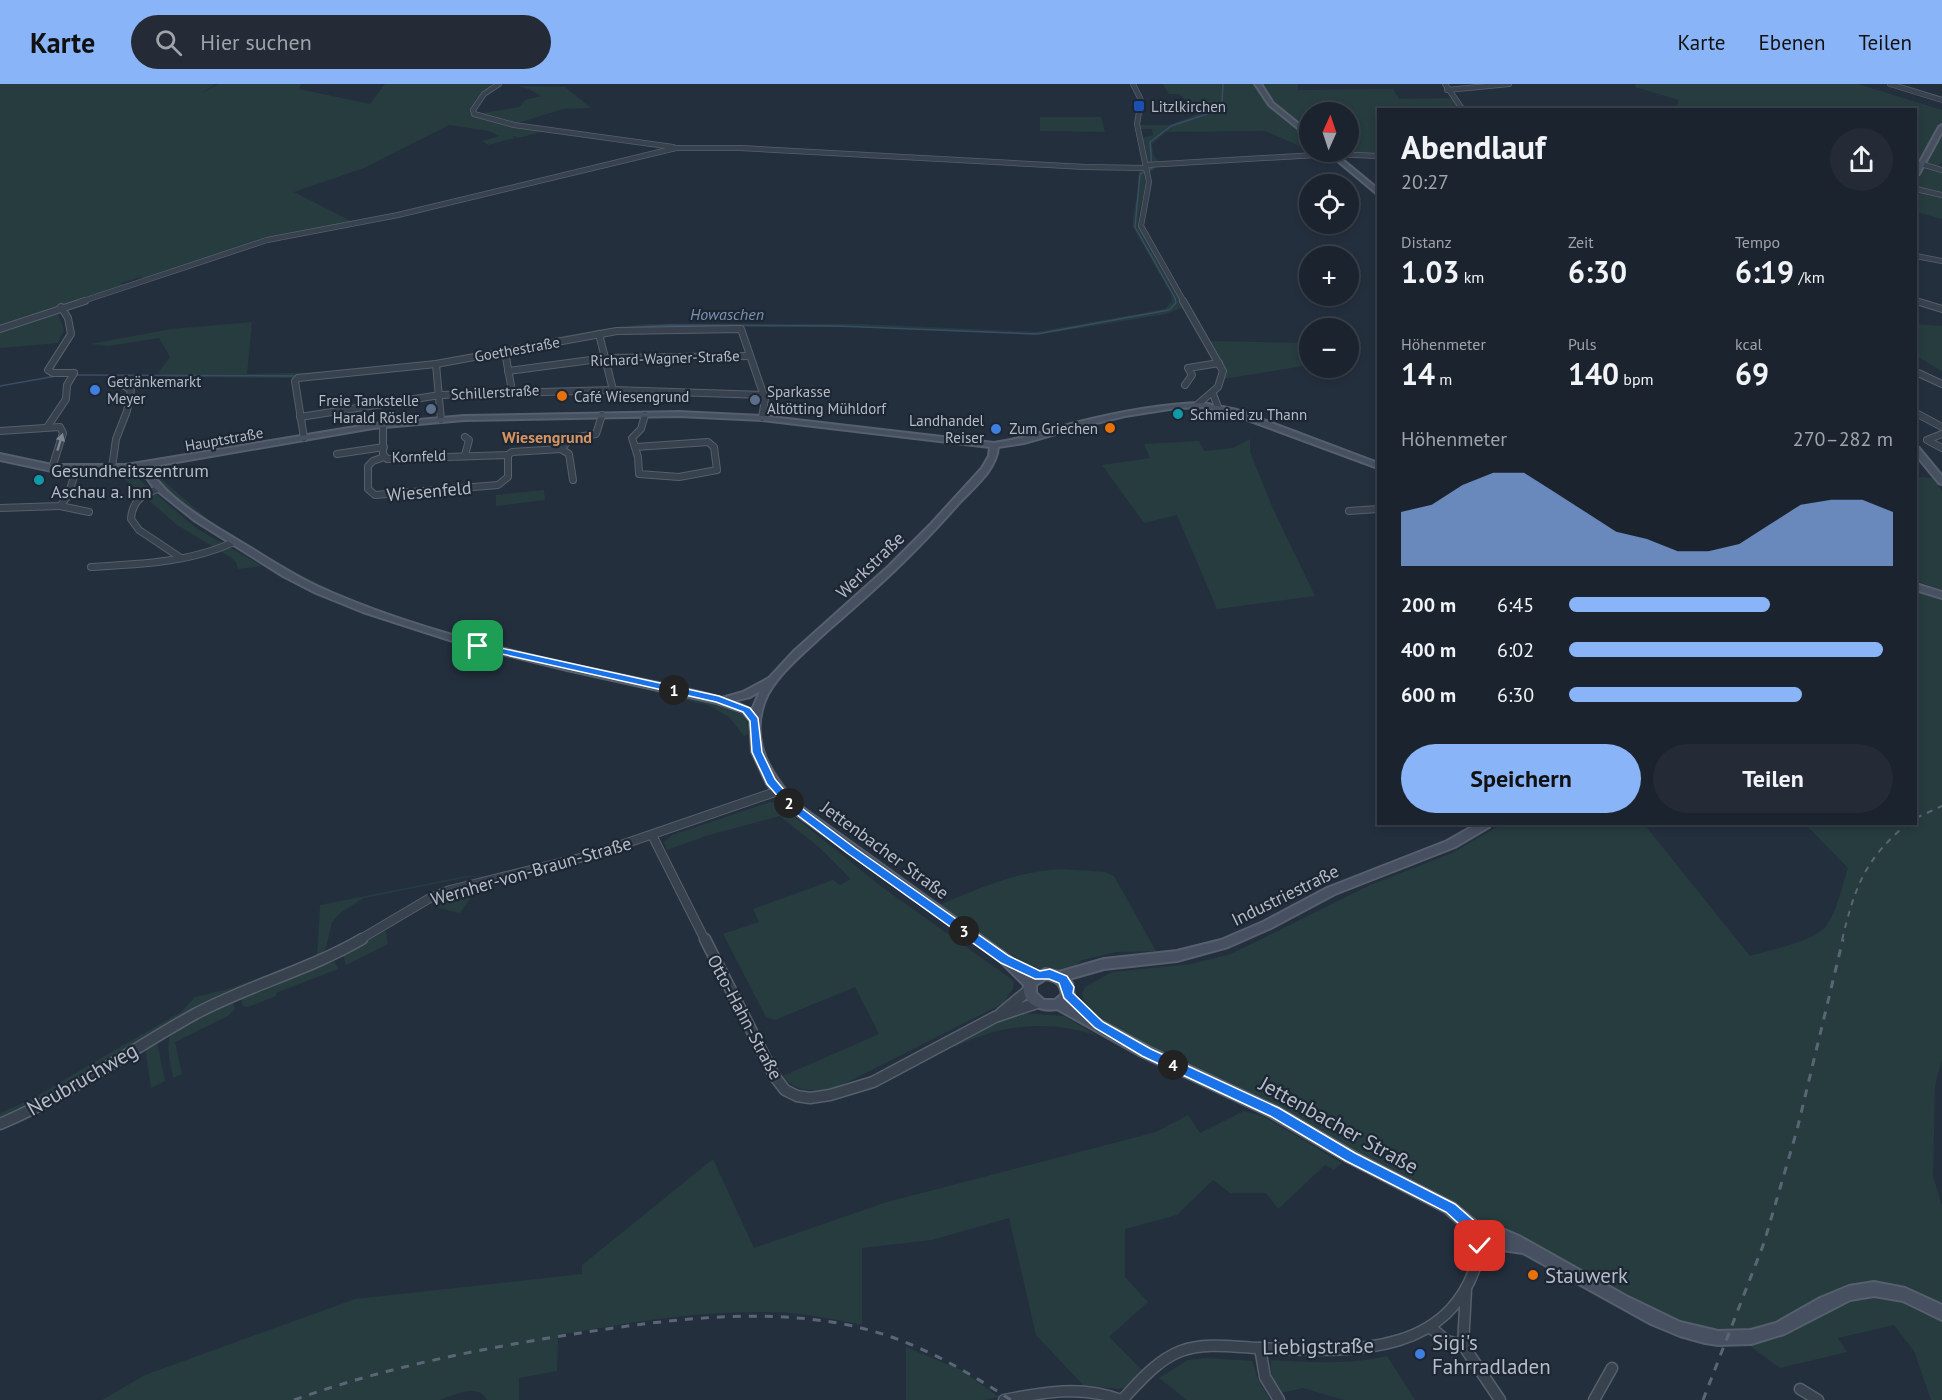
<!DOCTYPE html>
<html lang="de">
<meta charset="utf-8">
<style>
body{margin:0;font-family:"PT Sans",sans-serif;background:#242b36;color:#f1f3f6;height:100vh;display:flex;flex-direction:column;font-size:22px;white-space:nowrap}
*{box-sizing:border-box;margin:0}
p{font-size:20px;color:#a0a4aa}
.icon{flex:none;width:33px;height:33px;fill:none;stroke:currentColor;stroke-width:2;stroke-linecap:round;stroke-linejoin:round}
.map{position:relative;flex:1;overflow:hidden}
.drawer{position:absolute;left:1377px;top:24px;width:540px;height:717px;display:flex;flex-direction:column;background:#1b232e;border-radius:0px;box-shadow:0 3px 9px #0003,0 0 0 2px #39404a}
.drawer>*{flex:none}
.needle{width:39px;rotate:3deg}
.controls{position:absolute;left:1299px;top:18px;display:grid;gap:12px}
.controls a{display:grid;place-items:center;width:60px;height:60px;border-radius:50%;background:#1b232e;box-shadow:0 3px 9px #0003,0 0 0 2px #39404a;font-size:30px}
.pin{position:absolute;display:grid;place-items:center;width:51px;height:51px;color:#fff;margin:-26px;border-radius:12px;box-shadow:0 3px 9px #0006}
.km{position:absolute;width:30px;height:30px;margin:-15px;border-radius:50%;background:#222;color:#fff;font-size:16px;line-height:30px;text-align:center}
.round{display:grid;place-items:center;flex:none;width:63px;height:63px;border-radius:32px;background:#242b36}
.headline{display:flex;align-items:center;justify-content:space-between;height:102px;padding:0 24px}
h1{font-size:33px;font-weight:700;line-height:45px}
.metrics{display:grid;grid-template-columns:repeat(3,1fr);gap:9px;height:102px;padding:6px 24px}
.metrics div{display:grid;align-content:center}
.metrics b{font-size:30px;font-weight:700}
.metrics small{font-size:16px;font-weight:400}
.metrics p{font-size:16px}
.chart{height:168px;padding:12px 24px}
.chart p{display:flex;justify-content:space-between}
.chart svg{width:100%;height:108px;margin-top:6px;fill:#8ab4f8;opacity:.7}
.button{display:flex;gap:12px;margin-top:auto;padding:12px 24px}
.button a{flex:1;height:69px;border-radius:36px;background:#8ab4f8;color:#111;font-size:24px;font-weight:700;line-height:69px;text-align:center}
.button a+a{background:#242b36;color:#f1f3f6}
ul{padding:0 24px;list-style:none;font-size:20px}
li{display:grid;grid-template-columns:96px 72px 1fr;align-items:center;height:45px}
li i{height:15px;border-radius:8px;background:#8ab4f8}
header{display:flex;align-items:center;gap:36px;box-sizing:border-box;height:84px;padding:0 30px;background:#8ab4f8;color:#111}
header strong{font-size:28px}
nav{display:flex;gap:33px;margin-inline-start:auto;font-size:21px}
.search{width:420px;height:54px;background:#242b36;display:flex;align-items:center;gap:15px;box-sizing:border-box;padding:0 21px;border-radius:33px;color:#a0a4aa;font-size:22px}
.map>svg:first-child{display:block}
.green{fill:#263c3f}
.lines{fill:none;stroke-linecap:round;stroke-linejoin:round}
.stream{stroke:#394c67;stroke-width:1.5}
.street-far3-casing{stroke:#565f6c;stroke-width:6}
.street-far2-casing{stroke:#565f6c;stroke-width:8}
.street-far1-casing{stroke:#565f6c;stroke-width:10}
.street-casing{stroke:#565f6c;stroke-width:13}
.secondary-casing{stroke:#565f6c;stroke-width:4}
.street-far3{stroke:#38414e;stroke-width:4.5}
.street-far2{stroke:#38414e;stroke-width:6}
.street-far1{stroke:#38414e;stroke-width:8}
.street{stroke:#38414e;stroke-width:10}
.secondary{fill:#465061;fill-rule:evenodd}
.rail-far1{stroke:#5a6575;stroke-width:2;stroke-dasharray:6 6;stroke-linecap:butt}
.rail{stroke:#5a6575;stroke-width:3;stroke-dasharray:8 8;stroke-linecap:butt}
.oneway{fill:#7c8592}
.route{fill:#1a73e8;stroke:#fff;stroke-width:1.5}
.transit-dot{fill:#1a4fb4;stroke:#1d2633;stroke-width:2}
.shop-dot{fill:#3f7fe0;stroke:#1d2633;stroke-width:2}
.food-dot{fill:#e8710a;stroke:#1d2633;stroke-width:2}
.service-dot{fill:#5c6f8a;stroke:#1d2633;stroke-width:2}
.culture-dot{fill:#0f9aa8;stroke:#1d2633;stroke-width:2}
.labels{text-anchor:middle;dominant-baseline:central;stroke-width:4.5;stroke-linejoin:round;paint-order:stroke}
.far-poi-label{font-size:15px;fill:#b4bcc9;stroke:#1d2633;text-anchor:start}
.far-street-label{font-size:15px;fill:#b4bcc9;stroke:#1d2633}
.far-water-label{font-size:16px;font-style:italic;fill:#7c92b1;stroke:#1d2633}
.far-neighbourhood-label{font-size:16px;font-weight:bold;fill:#d59563;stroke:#1d2633}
.poi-label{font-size:18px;fill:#b4bcc9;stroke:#1d2633;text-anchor:start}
.street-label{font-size:18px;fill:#b4bcc9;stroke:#1d2633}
.near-street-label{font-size:21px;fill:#b4bcc9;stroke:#1d2633}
.near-poi-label{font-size:21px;fill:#b4bcc9;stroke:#1d2633;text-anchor:start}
</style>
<header>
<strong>Karte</strong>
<div class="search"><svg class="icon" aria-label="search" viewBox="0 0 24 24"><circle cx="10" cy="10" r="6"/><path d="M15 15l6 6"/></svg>Hier suchen</div>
<nav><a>Karte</a><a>Ebenen</a><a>Teilen</a></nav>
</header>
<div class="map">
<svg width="1942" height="1316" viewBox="0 0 1942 1316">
<rect width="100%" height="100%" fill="#242f3e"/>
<g class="green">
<polygon points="0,0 215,0 202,9 218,0 301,0 299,5 370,20 385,0 497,0 472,24 470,30 500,39 548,46 518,54 511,51 515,54 488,61 482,57 499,52 489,47 449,41 364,84 294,108 353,138 286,151 145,196 141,193 121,199 123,203 0,244"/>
<polygon points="1163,0 1255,0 1268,20 1309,56 1309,66 1265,47 1166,48 1152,60 1153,70 1160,80 1150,89 1142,54 1153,51 1152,45 1140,45 1139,41 1170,41 1210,25 1195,24 1179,10 1169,10"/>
<polygon points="1261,0 1298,0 1298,6 1393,5 1399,15 1451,14 1461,25 1378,26 1378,71 1340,69 1336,68 1348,68 1348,28 1310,28 1309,49 1281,26"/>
<polygon points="1636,0 1858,0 1942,26 1942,79 1938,82 1916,78 1916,26 1675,25 1679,16 1635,3"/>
<polygon points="518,2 565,3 591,24 563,25 515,40 477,30 519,23 525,16 541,12 531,6"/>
<polygon points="1040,33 1101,33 1105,48 1040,47"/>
<polygon points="1926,83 1942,89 1942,110 1916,104 1916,99"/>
<path d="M1140 85 1144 87C1149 110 1136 125 1139 143L1184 223 1166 230 1038 251 857 243H652L621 245 436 279 294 294 166 293 158 289 170 273 159 254 108 262 90 260 171 245 252 238 247 290 328 288 436 276 600 245 644 240H862L1036 248 1165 225 1172 217 1171 210 1133 143C1132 128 1137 118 1138 104 1139 97 1137 92 1140 85Z"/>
<polygon points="1916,106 1942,112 1942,135 1916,128"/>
<polygon points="53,227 63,228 58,230 64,246 58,259 0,264 0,245"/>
<polygon points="1916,240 1942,242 1942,287 1916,272"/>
<polygon points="1209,257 1309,259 1309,281 1224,295 1225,286"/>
<polygon points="1250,355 1250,368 1274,427 1315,512 1217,525 1177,431 1144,439 1102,381 1150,374 1144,360 1199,357 1204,367 1233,364"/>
<polygon points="162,385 157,389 158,392 213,440 297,489 330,505 329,508 214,443 193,428 156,394 155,387"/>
<polygon points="113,388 135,392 196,444 262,482 238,485 236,478 230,473 177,441 124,395 108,395"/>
<polygon points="1916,393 1933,394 1942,407 1942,506 1916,497"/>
<polygon points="544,406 545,416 496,422 496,411"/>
<path d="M1916 505 1942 514V975L1935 1002 1933 1092 1942 1122V1224C1914 1205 1882 1194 1848 1202L1768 1247 1745 1252 1681 1244 1148 965 1117 948 1085 922 1082 909 1085 903 1112 888 1191 880 1231 870 1370 801 1452 769 1502 740H1644L1750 872C1770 866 1816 857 1827 841 1838 824 1842 802 1848 784L1805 740H1916Z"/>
<path d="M566 585 725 620C742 627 748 631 748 650L744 652 729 633 710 622Z"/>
<path d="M770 718 777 719 882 803 1010 894 1014 898 1013 905 1008 911 1006 918 836 1004C816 1007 796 1010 783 992L879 950 855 903 775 936 766 933 723 850 759 838 753 825 833 796 840 801 851 795 820 764 780 732 709 751 667 766 664 758 672 751Z"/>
<path d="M1062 785 1105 788 1114 792 1156 867 1117 868 1082 876 1074 883 1062 888 1033 884 935 823C977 805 1016 787 1062 785Z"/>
<polygon points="466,792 496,792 469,793 364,814 340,829 332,838 326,864 317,875 257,897 196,925 70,1001 30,1024 0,1037 0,1029 30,1016 108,970 181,928 195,913 228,905 317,873 320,821"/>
<polygon points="468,808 471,813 460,829 438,824 444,814"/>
<polygon points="384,847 386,847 388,860 346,881 343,870"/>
<polygon points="334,876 338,885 276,909 276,912 248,923 243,922 241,914 245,910"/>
<path d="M233 918 235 925 228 932 175 958 182 990 173 994C171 979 163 958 174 945Z"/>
<path d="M1019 927 1022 929 1064 932 1098 952C1050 935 1001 940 955 963L953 960Z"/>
<polygon points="157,958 165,997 151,1004 145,962"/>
<path d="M1244 1027 1263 1032 1342 1079 1334 1086 1325 1081 1278 1125 1266 1109H1230L1213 1096 1177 1131 1125 1145V1193L1148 1218 1109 1253 1143 1287 1126 1304 1118 1305 1083 1301 1036 1251 1009 1134 932 1156 862 1164V1241C838 1236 814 1231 790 1229 712 1224 634 1238 558 1251L557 1287 519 1294V1316H487C478 1298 453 1312 439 1316H102L145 1291 355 1215 582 1190V1181L713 1075 754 1164 887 1118 1156 1048 1188 1031 1200 1049Z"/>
<polygon points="1851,1212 1902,1212 1942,1235 1942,1316 1931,1316 1914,1267 1894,1241 1838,1254 1847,1268 1780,1284 1747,1260 1774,1255"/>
<polygon points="906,1263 961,1286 999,1313 984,1316 906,1316"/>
<path d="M1387 1272 1415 1316H1344L1303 1304 1281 1309C1275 1298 1269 1289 1271 1276 1308 1278 1350 1281 1387 1272Z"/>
<polygon points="1207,1274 1252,1277 1258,1295 1270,1316 1187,1316 1159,1294 1188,1276"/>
</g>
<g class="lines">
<g class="stream">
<polyline points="625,244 668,241 837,242 1037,250 1169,226 1176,219 1175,214 1135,143 1140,90 1152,84 1150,58 1171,42 1210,29 1222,18 1223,0"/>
<polyline points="74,291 296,292"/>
<polyline points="0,302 56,292"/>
</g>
<g class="street-far3-casing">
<g id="street-far3">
<polyline points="499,0 484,10 473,26 474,30 514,41 673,63"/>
<polyline points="1133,0 1141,16 1137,40 1149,98 1141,142 1184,218"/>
<polyline points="1445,0 1463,26"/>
<polyline points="1890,0 1942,16"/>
<polyline points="1447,6 1509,0"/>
<polyline points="1921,80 1942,86"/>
<polyline points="1146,81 1333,70 1378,72"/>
<polyline points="1916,105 1942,111"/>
<polyline points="1916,172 1942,177"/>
<polyline points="1916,217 1920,218"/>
<polyline points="80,218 267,156 398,131 676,64 740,64 1085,83 1146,84"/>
</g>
</g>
<g class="street-far2-casing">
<g id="street-far2">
<polyline points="1183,217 1223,287 1218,303 1197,321"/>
<polyline points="1916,217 1942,225"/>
<polyline points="61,223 68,234 71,250 48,286 53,289 74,289"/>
<polyline points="0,245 85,217"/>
<polyline points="599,250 613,306"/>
<polyline points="505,268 512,307"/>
<polyline points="436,280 441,336"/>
<polyline points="508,287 606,274 750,272"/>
<polyline points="1916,288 1942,300"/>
<polyline points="1185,301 1192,291 1188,284 1219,279"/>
<polyline points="1213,310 1218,323"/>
<polyline points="1916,329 1942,343"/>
<polyline points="300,333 440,311 613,306 764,311"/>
<polyline points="383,341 383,370 387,375 508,371 512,368 561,365 569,370 573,396"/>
<polyline points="48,342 66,315 67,301 74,289"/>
<polyline points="0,347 60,343 63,349 52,384"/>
<polyline points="1942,350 1927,356 1942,364"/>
<polyline points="465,353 469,356 465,371"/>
<polyline points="304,354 295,297 298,294 436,280 617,247 741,245 765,315 762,334"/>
<polyline points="636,363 708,358 714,363 717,386 679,393 639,390 638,373 632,354 641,345 645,331"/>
<polyline points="561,365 571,354 596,350 602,331"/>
<polyline points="337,370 384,363"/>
<polyline points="384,373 373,377 368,382 368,405 375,411 498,401 508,393 508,371"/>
<polyline points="112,384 116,355 127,327 131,306 123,301"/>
<path d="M160 404C144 410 132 416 131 435L139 446 181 474"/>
<polyline points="60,422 89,428"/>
<polyline points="0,424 60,422 68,412 76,386"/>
<polyline points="1349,427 1378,425"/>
<path d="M91 483C140 480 189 479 234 458"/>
</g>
</g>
<g class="street-far1-casing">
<g id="street-far1">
<polyline points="652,751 705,856"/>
<polyline points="359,856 430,814 450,806 592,771 778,707"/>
</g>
</g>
<g class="street-casing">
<g id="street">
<polyline points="705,855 775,993 785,1006 797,1012 810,1014 830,1011 873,998 995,933 1037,919"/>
<polyline points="1001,929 1029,906"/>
<path d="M0 1040C69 1011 130 966 195 930 249 901 309 886 362 855"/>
<polyline points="1466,1206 1463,1261 1500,1316"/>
<polyline points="1431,1244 1447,1257 1463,1261"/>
<polyline points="1260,1264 1265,1293 1279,1316"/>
<polyline points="1800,1305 1818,1316"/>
<path d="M1004 1316C1044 1308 1082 1301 1121 1316"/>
<path d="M1122 1316C1139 1298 1157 1276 1181 1267 1205 1258 1234 1263 1258 1264 1350 1268 1458 1276 1481 1162"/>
<polyline points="1594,1316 1612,1284"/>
</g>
</g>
<g class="secondary-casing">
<g id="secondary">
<polygon points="1255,0 1261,0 1273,19 1310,49 1310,54 1269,21"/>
<polygon points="1942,41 1942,48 1919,90 1916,92 1916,85 1939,43"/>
<polygon points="1327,68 1333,68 1378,105 1378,110 1376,109"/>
<path d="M1203 319 1237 326 1378 379V384L1232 330 1203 323 1176 324 1125 332 1076 344 1024 359 998 363C996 386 975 402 960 418 939 442 917 465 894 487 872 508 849 528 826 548 806 567 773 593 764 619 750 659 771 689 795 718L1009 872 1030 892 1045 885 1059 888 1104 875 1177 867 1221 856 1263 838 1327 804 1447 757 1477 740H1490L1489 743 1455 763 1335 810 1271 844 1228 863 1177 877 1104 885 1069 895 1072 899 1074 911 1068 919 1151 964 1279 1024 1356 1069 1455 1120 1478 1139 1498 1143 1519 1152 1626 1212 1680 1238 1718 1247 1751 1246 1776 1239 1820 1214 1849 1202 1874 1198 1905 1204 1942 1221V1236L1903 1217 1874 1212 1850 1216 1784 1250 1751 1260 1718 1261 1705 1259 1680 1252 1651 1240 1523 1169 1495 1165 1481 1169 1476 1167 1469 1149 1445 1128 1346 1077 1269 1032 1141 972 1057 925C1041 928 1021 920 1024 901L1001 878 787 724 767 700 752 668 750 637 743 628 717 619 567 586 462 560 363 528 316 509 283 492 194 436 154 404 140 384 126 387H52L0 376V370L52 381H126L373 340 464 332 679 328 762 332 994 359C1022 355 1044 348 1071 340 1114 329 1158 320 1203 319ZM679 332 762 336 990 363 989 372 982 384 930 441 889 482 793 568 769 594 743 608 722 614C688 604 652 598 616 590 516 569 415 546 321 504 292 491 266 473 239 457 209 439 165 414 148 383L373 344 464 336ZM760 607 752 626 733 617 750 613ZM1046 895C1056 897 1060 899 1062 910L1055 916H1044L1036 909V901Z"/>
<polygon points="1916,363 1919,364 1942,392 1942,400 1939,399 1916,371"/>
<polygon points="1916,500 1942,508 1942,514 1916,506"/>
</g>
</g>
<use href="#street-far3" class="street-far3"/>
<use href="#street-far2" class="street-far2"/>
<use href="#street-far1" class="street-far1"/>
<use href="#street" class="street"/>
<use href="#secondary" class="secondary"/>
<g class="rail-far1">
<polyline points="1916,734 1942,722"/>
<path d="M1842 856C1855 803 1864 776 1907 740"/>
</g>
<g class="rail">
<path d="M294 1316C383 1284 474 1266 567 1251 658 1237 752 1223 843 1240 907 1252 957 1281 1011 1316"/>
<polyline points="1703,1316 1764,1159 1797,1046 1843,855"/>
</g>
</g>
<defs><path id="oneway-solid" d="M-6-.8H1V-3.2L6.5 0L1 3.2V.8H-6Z" transform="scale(1.5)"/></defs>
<use class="oneway" href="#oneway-solid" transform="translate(60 358) rotate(-73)"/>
<polygon class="route" points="478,559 719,612 750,624 758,634 762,668 775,695 795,719 855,764 1009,872 1040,887 1050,885 1067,892 1074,903 1073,909 1103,938 1151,965 1279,1024 1355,1069 1455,1120 1479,1141 1487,1162 1485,1166 1476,1166 1469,1149 1446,1128 1346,1077 1270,1032 1142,972 1095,944 1064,914 1059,899 1049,895 1035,895 1001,879 847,769 788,724 767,700 752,668 750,637 743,628 716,618 475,564 474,562"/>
<rect class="transit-dot" x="1133" y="16" width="12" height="12" rx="3"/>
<g class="shop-dot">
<circle cx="95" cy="306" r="6"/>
<circle cx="996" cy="345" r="6"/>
<circle cx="1420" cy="1270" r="6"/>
</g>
<g class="food-dot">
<circle cx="562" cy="312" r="6"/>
<circle cx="1110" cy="344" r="6"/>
<circle cx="1533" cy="1191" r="6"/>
</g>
<g class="service-dot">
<circle cx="755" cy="316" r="6"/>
<circle cx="431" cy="325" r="6"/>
</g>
<g class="culture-dot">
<circle cx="1178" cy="330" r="6"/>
<circle cx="39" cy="396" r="6"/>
</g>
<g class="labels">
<g class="far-poi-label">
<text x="1151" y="22">Litzlkirchen</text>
<text x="107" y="297">Getränkemarkt<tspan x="107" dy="17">Meyer</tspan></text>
<text x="767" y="307">Sparkasse<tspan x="767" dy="17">Altötting Mühldorf</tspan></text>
<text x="574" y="312">Café Wiesengrund</text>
<text x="419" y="316" text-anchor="end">Freie Tankstelle<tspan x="419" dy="17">Harald Rösler</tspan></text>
<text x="1190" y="330">Schmied zu Thann</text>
<text x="984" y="336" text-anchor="end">Landhandel<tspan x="984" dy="17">Reiser</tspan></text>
<text x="1098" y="344" text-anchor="end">Zum Griechen</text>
</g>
<g class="far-street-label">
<text transform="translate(517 265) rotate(-10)">Goethestraße</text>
<text transform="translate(665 274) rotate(-2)">Richard-Wagner-Straße</text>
<text transform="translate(495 308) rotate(-3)">Schillerstraße</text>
<text transform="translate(224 355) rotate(-10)">Hauptstraße</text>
<text transform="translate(419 372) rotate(-2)">Kornfeld</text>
</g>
<g class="far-water-label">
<text x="727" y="230">Howaschen</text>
</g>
<g class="far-neighbourhood-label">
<text x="547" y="353">Wiesengrund</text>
</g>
<g class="poi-label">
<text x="51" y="386">Gesundheitszentrum<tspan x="51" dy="21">Aschau a. Inn</tspan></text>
</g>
<g class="street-label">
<text transform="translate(429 407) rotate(-5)">Wiesenfeld</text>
<text transform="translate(870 481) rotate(-44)">Werkstraße</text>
<text transform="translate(885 766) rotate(36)">Jettenbacher Straße</text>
<text transform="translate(531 787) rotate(-16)">Wernher-von-Braun-Straße</text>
<text transform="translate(1285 811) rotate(-26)">Industriestraße</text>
<text transform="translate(745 933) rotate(62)">Otto-Hahn-Straße</text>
</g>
<g class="near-street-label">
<text transform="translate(82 995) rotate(-30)">Neubruchweg</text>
<text transform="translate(1339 1041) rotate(29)">Jettenbacher Straße</text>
<text transform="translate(1318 1262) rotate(-1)">Liebigstraße</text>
</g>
<g class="near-poi-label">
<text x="1545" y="1191">Stauwerk</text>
<text x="1432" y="1258">Sigi's<tspan x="1432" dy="24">Fahrradladen</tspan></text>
</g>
</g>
</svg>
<div class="controls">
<a><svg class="needle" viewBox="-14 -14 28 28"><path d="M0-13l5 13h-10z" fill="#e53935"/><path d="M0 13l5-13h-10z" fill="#a0a4aa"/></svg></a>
<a><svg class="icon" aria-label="locate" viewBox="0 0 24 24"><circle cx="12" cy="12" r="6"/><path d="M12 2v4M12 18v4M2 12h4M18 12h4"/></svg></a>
<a>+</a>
<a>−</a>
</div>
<div class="pin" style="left:478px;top:562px;background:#1e9e55"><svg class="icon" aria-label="arrive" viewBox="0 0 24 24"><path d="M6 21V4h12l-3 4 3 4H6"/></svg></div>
<div class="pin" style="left:1480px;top:1162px;background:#d93025"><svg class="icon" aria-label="check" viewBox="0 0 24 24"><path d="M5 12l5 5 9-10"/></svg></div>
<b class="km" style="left:674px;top:606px">1</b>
<b class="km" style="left:789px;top:719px">2</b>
<b class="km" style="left:964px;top:847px">3</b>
<b class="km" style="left:1173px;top:981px">4</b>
<section class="drawer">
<div class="headline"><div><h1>Abendlauf</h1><p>20:27</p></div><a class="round"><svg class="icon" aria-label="share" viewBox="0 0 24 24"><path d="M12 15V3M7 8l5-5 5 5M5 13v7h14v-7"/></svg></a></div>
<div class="metrics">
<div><p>Distanz</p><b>1.03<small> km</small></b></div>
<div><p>Zeit</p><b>6:30</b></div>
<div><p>Tempo</p><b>6:19<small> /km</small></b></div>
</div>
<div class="metrics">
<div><p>Höhenmeter</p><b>14<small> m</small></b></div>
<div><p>Puls</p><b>140<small> bpm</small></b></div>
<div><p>kcal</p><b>69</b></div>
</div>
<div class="chart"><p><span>Höhenmeter</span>270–282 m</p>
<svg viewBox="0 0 160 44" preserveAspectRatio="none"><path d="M0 44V22L10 19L20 11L30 6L40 6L50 14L60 22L70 30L80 33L90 38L100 38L110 35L120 27L130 19L140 17L150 17L160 22V44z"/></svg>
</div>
<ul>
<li><b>200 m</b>6:45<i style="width:62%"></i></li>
<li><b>400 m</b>6:02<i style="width:97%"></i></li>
<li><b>600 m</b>6:30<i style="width:72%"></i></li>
</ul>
<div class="button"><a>Speichern</a><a>Teilen</a></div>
</section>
</div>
